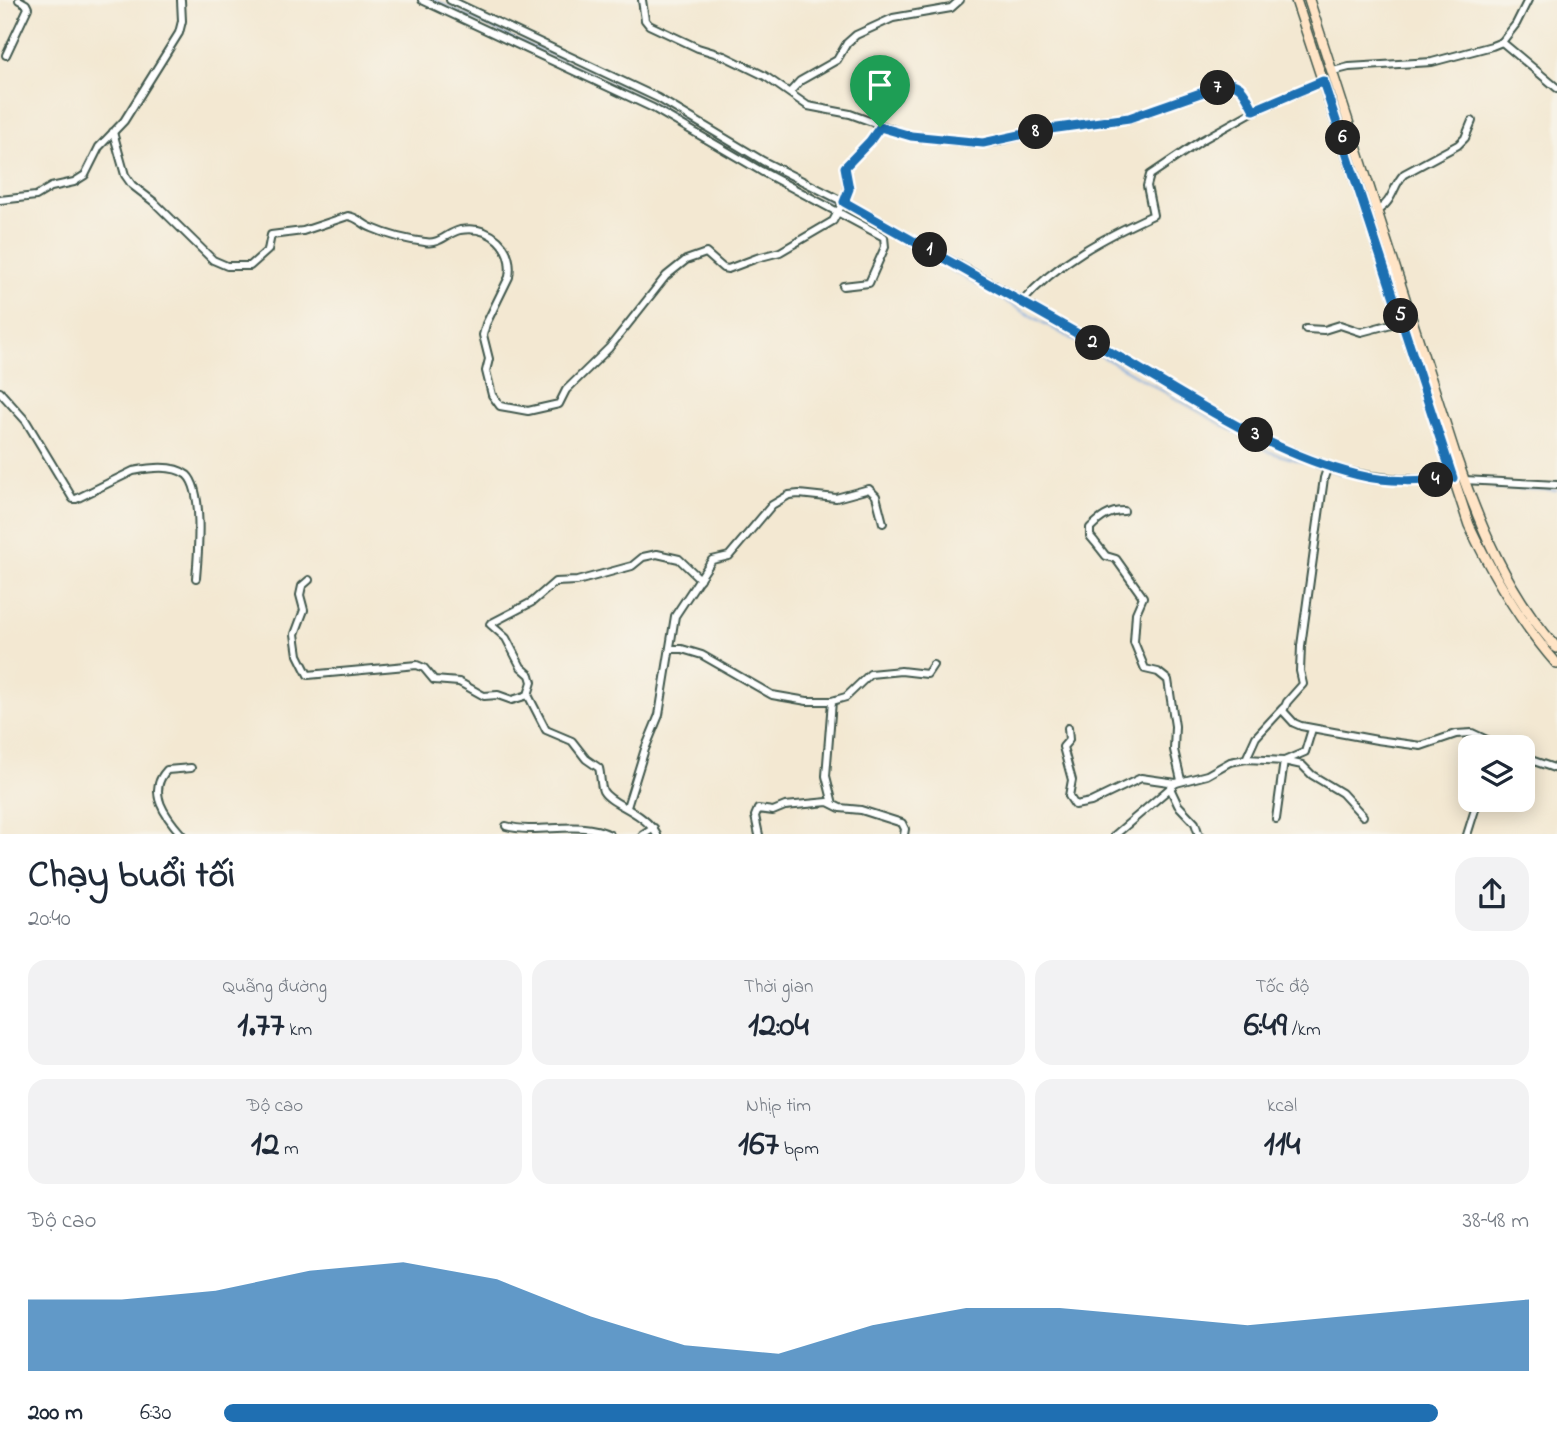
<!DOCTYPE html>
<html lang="vi">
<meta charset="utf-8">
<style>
body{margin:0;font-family:"Indie Flower",sans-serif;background:#f2f2f3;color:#1f2937;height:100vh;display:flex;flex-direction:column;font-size:26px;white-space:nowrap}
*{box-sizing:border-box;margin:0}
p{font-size:23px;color:#747a83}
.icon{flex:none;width:38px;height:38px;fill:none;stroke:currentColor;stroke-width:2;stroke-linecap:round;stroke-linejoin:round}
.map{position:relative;height:834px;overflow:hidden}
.drawer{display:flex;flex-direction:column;background:#fff;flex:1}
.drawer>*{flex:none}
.tools{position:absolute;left:1458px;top:735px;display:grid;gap:14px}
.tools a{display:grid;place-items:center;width:77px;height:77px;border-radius:14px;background:#fff;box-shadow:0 4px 18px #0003;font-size:35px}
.pin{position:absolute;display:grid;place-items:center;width:60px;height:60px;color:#fff;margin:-72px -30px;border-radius:50% 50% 50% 0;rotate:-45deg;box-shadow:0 0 7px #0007}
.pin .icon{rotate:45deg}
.km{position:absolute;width:35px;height:35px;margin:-18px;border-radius:50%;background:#222;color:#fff;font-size:19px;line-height:35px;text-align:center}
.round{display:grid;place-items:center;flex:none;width:74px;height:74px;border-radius:21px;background:#f2f2f3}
.headline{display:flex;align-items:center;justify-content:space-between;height:119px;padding:0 28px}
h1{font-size:38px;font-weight:700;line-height:52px}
.figures{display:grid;grid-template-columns:repeat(3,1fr);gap:10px;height:119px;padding:7px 28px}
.figures div{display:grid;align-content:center;border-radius:18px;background:#f2f2f3;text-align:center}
.figures b{font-size:35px;font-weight:700}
.figures small{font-size:19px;font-weight:400}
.figures p{font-size:19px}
.chart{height:196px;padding:14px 28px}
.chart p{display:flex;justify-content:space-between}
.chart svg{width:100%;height:126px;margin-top:7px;fill:#1f6fb2;opacity:.7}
ul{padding:0 28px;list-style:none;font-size:23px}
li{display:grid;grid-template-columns:112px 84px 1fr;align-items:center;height:52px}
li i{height:18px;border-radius:9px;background:#1f6fb2}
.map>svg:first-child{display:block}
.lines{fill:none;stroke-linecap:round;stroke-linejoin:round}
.stream{stroke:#73a4de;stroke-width:2}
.street-casing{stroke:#3f574c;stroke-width:10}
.secondary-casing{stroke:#3f574c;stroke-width:12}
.street{stroke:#fff;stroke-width:6}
.secondary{stroke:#ffe4c6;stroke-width:9}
.route-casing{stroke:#fff;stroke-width:14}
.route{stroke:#1f6fb2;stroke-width:9}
</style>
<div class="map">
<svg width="1557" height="835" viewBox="0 0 1557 835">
<rect width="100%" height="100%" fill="#f7f3e8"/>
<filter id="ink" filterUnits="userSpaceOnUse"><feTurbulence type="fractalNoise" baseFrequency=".0143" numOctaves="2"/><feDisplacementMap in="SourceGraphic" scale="14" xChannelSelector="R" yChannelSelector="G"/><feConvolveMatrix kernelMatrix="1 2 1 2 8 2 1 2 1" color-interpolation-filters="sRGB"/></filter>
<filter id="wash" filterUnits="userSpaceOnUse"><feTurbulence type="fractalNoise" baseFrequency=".00686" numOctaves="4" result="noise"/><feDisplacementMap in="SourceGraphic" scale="28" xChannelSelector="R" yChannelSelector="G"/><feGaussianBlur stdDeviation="1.57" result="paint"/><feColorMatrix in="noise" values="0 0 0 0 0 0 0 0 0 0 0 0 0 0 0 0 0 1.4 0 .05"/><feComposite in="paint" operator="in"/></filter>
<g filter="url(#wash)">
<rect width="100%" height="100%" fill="#f3e8d2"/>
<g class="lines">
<g class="stream">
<polyline points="434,0 506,35 624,88 749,156"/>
<polyline points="778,172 838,205"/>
<polyline points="842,208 1270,452 1376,484 1430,486"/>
<polyline points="1494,488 1557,490"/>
</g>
</g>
</g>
<g filter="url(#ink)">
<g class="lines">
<g class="street-casing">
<g id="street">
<polyline points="422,0 653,108 761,171 884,237 885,247 869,283 843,286"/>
<polyline points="450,0 658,98 763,161 844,202 973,273 1234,424 1280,447 1328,466"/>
<path d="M642 0 645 20 649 25 698 48 724 56 765 76 808 106 850 114 911 136 983 143 995 142 1043 130 1129 118 1229 83C1244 85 1247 99 1254 111"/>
<polyline points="1502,42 1557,88"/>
<polyline points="6,55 28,8 26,4 19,0"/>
<polyline points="1333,71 1349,67 1432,62 1492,46 1502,42 1516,24 1528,0"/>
<polyline points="790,92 800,81 837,60 847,43 856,35 893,18 951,8 960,0"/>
<path d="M113 132 125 175 132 185 154 202 213 260 227 266H250L268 250 271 235 303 231 348 216C358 217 363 225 372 228 388 235 408 240 425 242 439 245 447 233 460 230 491 225 514 247 509 277L486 324 483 335 489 359 486 371 492 395 500 406 528 411 559 404 566 390 609 348 666 276 686 260 706 253 723 268 728 269 757 258 780 252 833 221 848 193 845 167 870 141 880 127"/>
<polyline points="0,200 36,196 51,187 74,182 85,175 99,147 124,121 179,33 182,21 181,0"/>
<path d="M1378 210C1393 202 1393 185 1404 174L1458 145 1465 138 1472 121"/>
<path d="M1022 302C1057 262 1105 237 1153 215L1147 186 1150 175 1202 140 1254 111 1323 81"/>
<polyline points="1306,329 1324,330 1340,325 1361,332 1403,321"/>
<path d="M0 392 26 421 73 499H76L133 471C149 468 173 464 187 475 204 491 198 555 196 578"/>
<path d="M1453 478C1409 482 1370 479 1328 466L1324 478 1301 646 1300 671 1303 684 1287 702 1283 711 1294 723 1301 726 1377 740 1421 746 1456 734 1472 733 1502 747"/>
<polyline points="1464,480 1557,485"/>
<path d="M1124 511C1109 511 1100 518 1090 528V536L1095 542 1106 556 1116 559 1143 597 1136 613 1134 642 1145 669 1158 672 1168 680 1175 726 1174 750 1181 780"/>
<polyline points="309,580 302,586 300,595 304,610 295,634 298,655 308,675 417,665 424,668 434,680 459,682 484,696 498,695 512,700 528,695"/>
<polyline points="671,649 682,649 702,655 772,695 807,701 832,701 846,697 870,674 901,671 927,674 933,665"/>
<polyline points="832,701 826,776 833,804"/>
<polyline points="1068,728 1069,740 1063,747 1072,780 1069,796 1075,805 1091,802 1141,778 1176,783"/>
<polyline points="1522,757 1557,769"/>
<polyline points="1246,759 1256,737 1283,708"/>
<polyline points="1170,788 1178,805 1195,823 1199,835"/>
<polyline points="627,807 645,749 659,715 675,616 712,560 729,556 772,505 789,495 799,494 836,498 869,489 876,496 883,523"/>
<polyline points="1276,819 1284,761 1305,752 1312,729"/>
<path d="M506 826C539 835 578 819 610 835"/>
<path d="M182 835C166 817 146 792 167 770L191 768"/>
<polyline points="643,835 654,828"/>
<path d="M657 835C644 811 611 805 603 791 600 784 601 775 599 768L586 759 572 741 546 730 528 695 532 682 530 675 521 667 506 638 490 624 532 602 555 582 577 581 632 566 643 557 657 554 679 559 700 579"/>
<polyline points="759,835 755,816 758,809 773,811 785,806 828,802 840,808 861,810 902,823 905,829 904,835"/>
<polyline points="1115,835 1176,783 1207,775 1230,762 1246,759 1284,761 1302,765 1312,775 1342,793 1363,816"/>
<polyline points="1467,835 1478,800"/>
</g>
</g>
<g class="secondary-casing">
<g id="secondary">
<path d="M1296 0 1469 525C1493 576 1520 622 1557 664"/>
<path d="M1309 0 1456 457C1480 526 1507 593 1557 648"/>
</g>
</g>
<use href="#street" class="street"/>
<use href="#secondary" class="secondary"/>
</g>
</g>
<g class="lines" filter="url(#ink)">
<g class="route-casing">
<path id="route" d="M1323 81 1453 478C1422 481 1389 483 1358 475 1275 455 1199 404 1126 361 1032 307 938 254 844 202L849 189 845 167 870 141 880 127 911 136 983 143 1043 130 1129 118 1229 83C1244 85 1247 99 1254 110Z"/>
</g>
<use href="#route" class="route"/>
</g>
</svg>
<div class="tools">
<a><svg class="icon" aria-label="layers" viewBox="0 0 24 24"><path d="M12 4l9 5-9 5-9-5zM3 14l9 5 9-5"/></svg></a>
</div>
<div class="pin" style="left:880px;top:127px;background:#1e9e55"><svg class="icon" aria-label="arrive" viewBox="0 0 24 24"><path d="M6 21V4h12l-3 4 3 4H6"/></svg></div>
<b class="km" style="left:930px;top:250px">1</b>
<b class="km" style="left:1093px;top:343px">2</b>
<b class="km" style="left:1256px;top:435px">3</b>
<b class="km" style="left:1436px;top:480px">4</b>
<b class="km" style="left:1401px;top:316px">5</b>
<b class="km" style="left:1343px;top:138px">6</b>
<b class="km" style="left:1218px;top:88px">7</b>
<b class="km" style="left:1036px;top:132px">8</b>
</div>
<section class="drawer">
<div class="headline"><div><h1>Chạy buổi tối</h1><p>20:40</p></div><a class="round"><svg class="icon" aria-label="share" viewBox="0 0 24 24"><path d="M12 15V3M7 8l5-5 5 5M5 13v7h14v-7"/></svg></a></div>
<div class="figures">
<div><p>Quãng đường</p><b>1.77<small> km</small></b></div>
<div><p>Thời gian</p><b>12:04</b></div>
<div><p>Tốc độ</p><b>6:49<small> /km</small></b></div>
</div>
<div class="figures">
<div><p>Độ cao</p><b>12<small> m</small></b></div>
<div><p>Nhịp tim</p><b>167<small> bpm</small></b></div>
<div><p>kcal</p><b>114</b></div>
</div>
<div class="chart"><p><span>Độ cao</span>38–48 m</p>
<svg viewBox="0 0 160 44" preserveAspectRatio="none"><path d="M0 44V19L10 19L20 16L30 9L40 6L50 12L60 25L70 35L80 38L90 28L100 22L110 22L120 25L130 28L140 25L150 22L160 19V44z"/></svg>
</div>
<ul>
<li><b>200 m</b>6:30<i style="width:93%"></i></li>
</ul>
</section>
